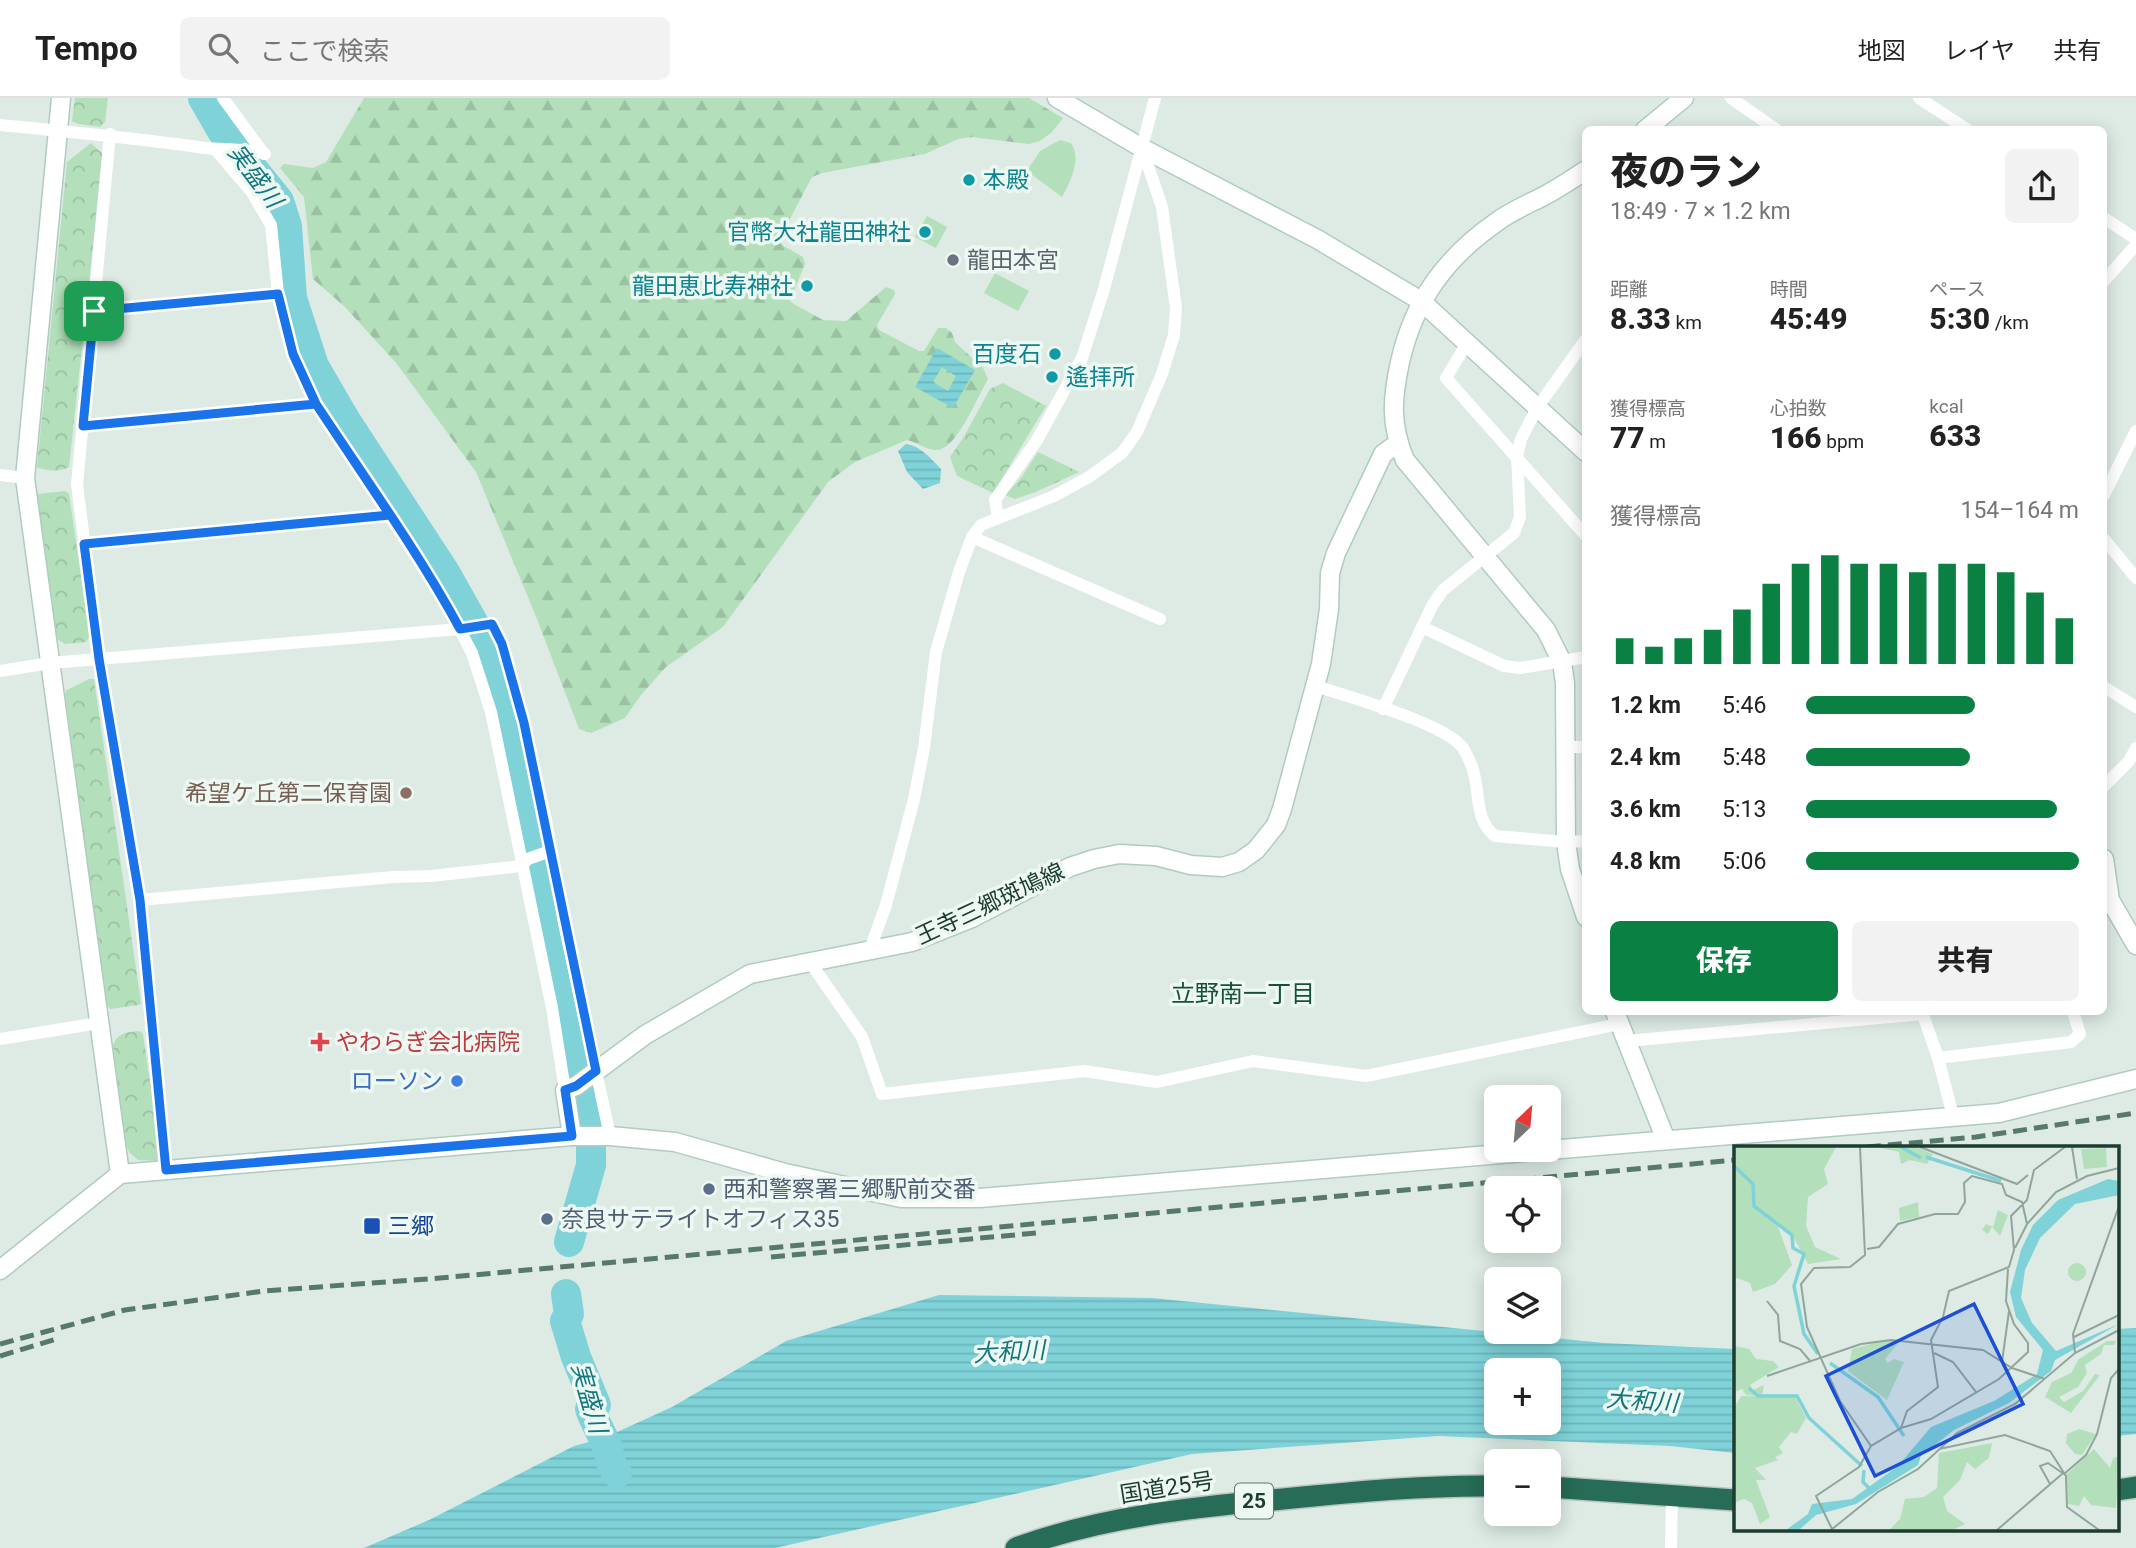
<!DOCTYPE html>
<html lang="ja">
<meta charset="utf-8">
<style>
body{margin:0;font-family:Roboto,"Noto Sans JP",sans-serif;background:#f2f2f2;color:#222;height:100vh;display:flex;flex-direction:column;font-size:26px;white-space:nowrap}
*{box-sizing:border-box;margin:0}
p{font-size:23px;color:#767676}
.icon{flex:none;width:38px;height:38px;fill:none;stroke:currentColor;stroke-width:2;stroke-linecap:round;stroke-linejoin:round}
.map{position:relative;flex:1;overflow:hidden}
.panel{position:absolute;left:1582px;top:28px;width:525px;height:889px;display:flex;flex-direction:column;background:#fff;border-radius:10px;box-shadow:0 4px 18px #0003}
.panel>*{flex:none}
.needle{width:46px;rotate:26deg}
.tools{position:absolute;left:1484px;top:987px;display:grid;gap:14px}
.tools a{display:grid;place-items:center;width:77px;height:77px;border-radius:10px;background:#fff;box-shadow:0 4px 18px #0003;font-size:35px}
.pin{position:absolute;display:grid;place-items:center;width:60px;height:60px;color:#fff;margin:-30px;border-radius:14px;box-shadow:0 4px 10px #0006}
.round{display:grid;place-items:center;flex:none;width:74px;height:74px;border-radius:10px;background:#f2f2f2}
.headline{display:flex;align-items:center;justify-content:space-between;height:119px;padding:0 28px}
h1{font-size:38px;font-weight:800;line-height:52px}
.stats{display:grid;grid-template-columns:repeat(3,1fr);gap:10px;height:119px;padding:7px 28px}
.stats div{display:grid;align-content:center}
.stats b{font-size:30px;font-weight:800}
.stats small{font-size:19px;font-weight:400}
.stats p{font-size:19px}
.chart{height:196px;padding:14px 28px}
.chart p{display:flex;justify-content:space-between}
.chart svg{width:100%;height:126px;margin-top:7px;stroke:#0b8043;stroke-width:6}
.action{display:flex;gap:14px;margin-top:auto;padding:14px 28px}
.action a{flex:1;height:80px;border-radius:10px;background:#0b8043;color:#fff;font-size:28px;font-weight:800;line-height:80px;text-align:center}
.action a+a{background:#f2f2f2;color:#222}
ul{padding:0 28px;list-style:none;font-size:23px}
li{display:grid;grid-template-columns:112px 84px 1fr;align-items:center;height:52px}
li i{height:18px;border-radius:9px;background:#0b8043}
header{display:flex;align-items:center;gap:42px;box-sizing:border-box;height:98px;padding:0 35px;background:#fff;border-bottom:2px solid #e0e0e0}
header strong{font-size:33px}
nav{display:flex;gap:38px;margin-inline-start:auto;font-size:24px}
.search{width:490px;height:63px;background:#f2f2f2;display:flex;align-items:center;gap:18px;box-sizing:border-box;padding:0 24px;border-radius:10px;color:#767676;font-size:26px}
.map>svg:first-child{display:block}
.forest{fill:url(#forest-firs)}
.park{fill:url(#park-crowns)}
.garden{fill:#b3e0bb}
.water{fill:url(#water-rules);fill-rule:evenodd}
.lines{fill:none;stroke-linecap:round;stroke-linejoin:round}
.river{stroke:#7ed2d8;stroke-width:30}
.secondary-casing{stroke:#afccbf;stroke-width:21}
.highway-casing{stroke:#bbc5c1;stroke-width:24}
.street{stroke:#fff;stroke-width:12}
.secondary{stroke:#fff;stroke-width:18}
.highway{stroke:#266c57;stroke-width:21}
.rail{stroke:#57796d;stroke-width:5;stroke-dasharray:14 7;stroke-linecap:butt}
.route-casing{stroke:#fff;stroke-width:14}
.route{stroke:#1a73e8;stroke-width:9}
.culture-dot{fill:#0f9aa8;stroke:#eef8f2;stroke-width:2.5}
.worship-dot{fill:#6b7280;stroke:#eef8f2;stroke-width:2.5}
.education-dot{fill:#8d6e63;stroke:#eef8f2;stroke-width:2.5}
.health-dot{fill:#e0444e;stroke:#eef8f2;stroke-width:2.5}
.shop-dot{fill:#3f7fe0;stroke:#eef8f2;stroke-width:2.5}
.service-dot{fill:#5c6f8a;stroke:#eef8f2;stroke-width:2.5}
.transit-dot{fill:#1a4fb4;stroke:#eef8f2;stroke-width:2.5}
.labels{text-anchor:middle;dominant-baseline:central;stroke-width:7;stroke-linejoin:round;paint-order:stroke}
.shield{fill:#eef8f2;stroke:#5c756b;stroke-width:2}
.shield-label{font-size:21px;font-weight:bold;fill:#1d3d31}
.culture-label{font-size:23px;fill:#0d838f;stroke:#eef8f2;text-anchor:end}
.worship-label{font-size:23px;fill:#5b616d;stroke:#eef8f2;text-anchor:start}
.education-label{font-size:23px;fill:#785e54;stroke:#eef8f2;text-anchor:end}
.street-label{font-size:23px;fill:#1d3d31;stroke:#eef8f2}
.health-label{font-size:23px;fill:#be3a42;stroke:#eef8f2;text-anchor:start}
.shop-label{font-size:23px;fill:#366cbe;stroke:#eef8f2;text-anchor:end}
.service-label{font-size:23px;fill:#4e5e75;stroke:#eef8f2;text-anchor:start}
.transit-label{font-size:23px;fill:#164399;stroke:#eef8f2;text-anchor:start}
.water-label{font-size:24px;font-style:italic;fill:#11777f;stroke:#eef8f2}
.neighbourhood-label{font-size:24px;fill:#17513e;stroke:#eef8f2}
.inset-river{fill:none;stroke:#7ed2d8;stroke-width:3.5}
.inset-road{fill:none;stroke:#90a59c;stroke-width:2}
.view{fill:#1d4ed8;fill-opacity:0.15;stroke:#1d4ed8;stroke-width:3.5}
.inset-edge{fill:none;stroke:#1d3d31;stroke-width:3.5}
</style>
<header>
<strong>Tempo</strong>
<div class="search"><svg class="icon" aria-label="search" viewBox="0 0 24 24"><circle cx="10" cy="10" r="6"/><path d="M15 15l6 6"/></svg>ここで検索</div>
<nav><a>地図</a><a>レイヤ</a><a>共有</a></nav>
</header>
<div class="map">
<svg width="2136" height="1450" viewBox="0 0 2136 1450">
<defs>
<pattern id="forest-firs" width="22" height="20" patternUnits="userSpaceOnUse" patternTransform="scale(1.75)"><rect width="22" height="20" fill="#b3e0bb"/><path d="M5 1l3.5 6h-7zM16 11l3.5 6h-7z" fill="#9ac1a1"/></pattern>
<pattern id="park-crowns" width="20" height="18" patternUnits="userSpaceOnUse" patternTransform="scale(1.75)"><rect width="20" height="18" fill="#b3e0bb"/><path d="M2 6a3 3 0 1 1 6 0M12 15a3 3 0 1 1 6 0" fill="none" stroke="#9ac1a1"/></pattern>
<pattern id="water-rules" width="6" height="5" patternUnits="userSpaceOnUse" patternTransform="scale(1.75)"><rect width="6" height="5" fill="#7ed2d8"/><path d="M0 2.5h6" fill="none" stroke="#6cb5ba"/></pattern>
</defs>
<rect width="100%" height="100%" fill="#ddebe4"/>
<path class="forest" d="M364 0H1029L1063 20 1052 34 1040 43 1029 46 972 39 958 41 925 56 822 75 812 79 780 140 782 147 803 159 805 166 790 202 792 205 823 222 846 223 886 189 894 192 895 196 877 227 879 232 919 253H924L938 230H946L952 235 955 244 983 270 988 281C978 298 957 350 938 352 928 353 916 344 907 342L855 364 828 384 723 529 666 569 641 597 625 620 591 635 579 631 535 516 476 374 397 266 345 209 313 181 304 99 280 70 284 66 313 70 326 64Z"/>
<g class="park">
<polygon points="75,0 108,0 105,24 100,29 78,26 72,23"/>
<path d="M91 45 103 56 69 369C61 374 45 373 37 369L67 64Z"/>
<polygon points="1003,285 1046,308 993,395 957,378 950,359 963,340 990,291"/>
<polygon points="1038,354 1079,374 1036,394 1015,401 1005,397 1021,380"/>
<polygon points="65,393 69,396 90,537 86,544 65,546 57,541 36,399 38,396"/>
<polygon points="89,581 94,581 141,905 139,907 110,911 106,905 65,596 67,592"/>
<path d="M139 933 143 936 162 1063 138 1062 129 1054 125 1044 113 947C118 935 126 934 139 933Z"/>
</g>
<g class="garden">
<path d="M1060 42 1071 45C1082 61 1070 84 1062 99L1027 73 1040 53Z"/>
<polygon points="927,118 947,129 936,150 915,139"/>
<polygon points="995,175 1029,193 1018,213 984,195"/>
</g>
<g class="water">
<path d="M937 250 975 272 953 310 915 289ZM942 269 956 278 948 293 933 284Z"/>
<path d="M906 346C921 348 930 360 941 371L940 385 923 391 907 374 898 353Z"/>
<path d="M939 1197 1152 1200 1604 1245 1735 1251V1355L1670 1348 1438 1338 1192 1356 775 1450H364L429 1422 574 1348 604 1340 672 1309 786 1243ZM1496 1272H1549V1325H1496Z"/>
<polygon points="2136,1230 2136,1336 2117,1338 2117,1231"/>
</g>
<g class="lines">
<g class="river">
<polyline points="203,0 222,33 279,103 287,128 292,200 314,268 346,323 446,476 483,542 516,666 591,1018 591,1067 569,1144"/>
<path d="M566 1196 569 1216 565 1223 576 1259 596 1307 590 1311C595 1325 602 1336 607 1348 611 1359 609 1366 617 1375"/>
</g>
<g class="secondary-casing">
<g id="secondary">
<polyline points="61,0 25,380 120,1076"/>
<polyline points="1057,0 1142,50 1317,141 1421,203 1586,354"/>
<polyline points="1645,32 1684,0"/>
<path d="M1586 72C1571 82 1556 92 1540 100 1526 107 1510 114 1498 123 1446 159 1414 202 1400 264 1392 301 1390 326 1405 362L1546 532 1562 564 1565 585 1566 744 1570 771 1586 819"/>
<polyline points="2104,761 2110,802 2136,847"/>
<polyline points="1615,914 1666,1042"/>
<polyline points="572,1038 565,992 576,988 645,937 750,876 912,844 972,820 1070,769 1094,761 1119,756 1156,758 1191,767 1222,769 1239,764 1256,752 1276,727 1282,711 1321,566 1329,511 1330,475 1336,455 1383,356 1398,345"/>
<polyline points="1549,1052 1999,1015 2136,981"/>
<polyline points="0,1172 120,1076 572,1038 610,1038 675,1044 785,1075 901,1100 980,1100 1548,1052"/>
</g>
</g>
<g class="highway-casing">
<g id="highway">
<polyline points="1549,1389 1735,1402"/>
<polyline points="2117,1392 2136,1389"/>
<path d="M1016 1450C1100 1419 1194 1409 1283 1401 1354 1394 1425 1387 1496 1388"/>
</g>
</g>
<g class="street">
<polyline points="223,0 264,56"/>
<polyline points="1731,0 1777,32"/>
<polyline points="1919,0 1968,32"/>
<path d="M0 27C69 34 137 40 205 50 225 52 246 50 265 56"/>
<polyline points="110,36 77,386 99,561 140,802 166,1072"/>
<polyline points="215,51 251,93 271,127 278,196 293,256 316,306 442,498 472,555 491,614 552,910 565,992"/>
<polyline points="2104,120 2136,141"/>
<polyline points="2104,183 2136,147"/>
<polyline points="94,213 278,196"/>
<polyline points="1467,245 1446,280 1586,438"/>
<polyline points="83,328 316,306"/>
<polyline points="0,377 25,380"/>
<polyline points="2104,397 2136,333"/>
<polyline points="998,419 995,402 1037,342 1082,260 1104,191 1155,0"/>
<polyline points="972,439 1160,521"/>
<polyline points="2104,441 2136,480"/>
<polyline points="84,446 390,417"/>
<polyline points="1422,529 1504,568 1520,570 1586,559"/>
<polyline points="0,573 50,565 460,531 492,526 502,546 524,625 546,722 564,825 610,1038"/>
<path d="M1316 588C1348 599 1445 625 1463 650 1466 655 1470 663 1472 669 1481 693 1473 720 1495 738L1566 744 1586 743"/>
<polyline points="2104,589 2136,609"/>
<polyline points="1383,611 1432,508 1443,492 1514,435 1520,419 1517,359 1521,341 1537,310 1586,241"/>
<polyline points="1564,649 1586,649"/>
<polyline points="2104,688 2129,663 2136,650"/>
<polyline points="140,802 393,779 431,778 521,768 528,761 550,753"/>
<polyline points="869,854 886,807 914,701 924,650 936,554 959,474 972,439 981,427 1054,398 1089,379 1122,355 1137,334 1162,276 1174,237 1176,210 1162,109 1142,50"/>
<polyline points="810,864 862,939 882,996 1084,973 1157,984 1253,963 1366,978 1619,926"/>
<polyline points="1922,914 1938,960 1953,1018"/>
<polyline points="0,941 99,925"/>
<polyline points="1626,943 1923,916"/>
<polyline points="1938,960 2071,944 2080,936 2073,914"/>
<polyline points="1671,1450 1672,1398"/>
</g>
<use href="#secondary" class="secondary"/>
<use href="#highway" class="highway"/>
<g class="rail">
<polyline points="1867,1049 1976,1039 2136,1015"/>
<polyline points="771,1159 1036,1135"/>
<polyline points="0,1246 125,1212 264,1193 440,1180 1735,1062"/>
<polyline points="0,1258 60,1240"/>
</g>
</g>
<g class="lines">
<g class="route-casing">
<path id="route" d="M94 213 278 196 293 256 316 306 390 417 84 446 99 561 140 802 166 1072 572 1038 565 992 576 988 596 973 524 625 502 546 492 526 460 531C417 452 365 380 316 306L83 328 94 213"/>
</g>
<use href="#route" class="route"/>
</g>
<g class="culture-dot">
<circle cx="969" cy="82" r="7"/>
<circle cx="925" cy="134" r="7"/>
<circle cx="807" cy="188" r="7"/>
<circle cx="1055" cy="256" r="7"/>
<circle cx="1052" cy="279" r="7"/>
</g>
<circle class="worship-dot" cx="953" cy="162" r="7"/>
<circle class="education-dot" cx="406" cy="695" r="7"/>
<path class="health-dot" d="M316.5 933.5h7v7h7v7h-7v7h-7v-7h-7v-7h7z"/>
<circle class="shop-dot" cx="457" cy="983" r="7"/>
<g class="service-dot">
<circle cx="709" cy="1091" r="7"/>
<circle cx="547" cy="1121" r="7"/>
</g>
<rect class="transit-dot" x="363" y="1119" width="18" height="18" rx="3.5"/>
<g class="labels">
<rect class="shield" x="1235" y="1385.5" width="38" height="35" rx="5"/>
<g class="shield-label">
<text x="1254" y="1403">25</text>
</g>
<g class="culture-label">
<text x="983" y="82" text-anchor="start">本殿</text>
<text x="911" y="134">官幣大社龍田神社</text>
<text x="793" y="188">龍田恵比寿神社</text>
<text x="1041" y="256">百度石</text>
<text x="1066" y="279" text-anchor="start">遙拝所</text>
</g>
<g class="worship-label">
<text x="967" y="162">龍田本宮</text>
</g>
<g class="education-label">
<text x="392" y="695">希望ケ丘第二保育園</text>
</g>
<g class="street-label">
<text transform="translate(990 806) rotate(-25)">王寺三郷斑鳩線</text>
<text transform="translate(1167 1390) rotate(-9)">国道25号</text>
</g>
<g class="health-label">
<text x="336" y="944">やわらぎ会北病院</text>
</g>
<g class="shop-label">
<text x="443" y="983">ローソン</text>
</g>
<g class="service-label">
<text x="723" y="1091">西和警察署三郷駅前交番</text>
<text x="561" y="1121">奈良サテライトオフィス35</text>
</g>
<g class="transit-label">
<text x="388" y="1128">三郷</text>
</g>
<g class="water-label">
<text transform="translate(255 78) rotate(53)">実盛川</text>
<text transform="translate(1009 1254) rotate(-3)">大和川</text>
<text transform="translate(589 1300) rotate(74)">実盛川</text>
<text transform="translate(1642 1303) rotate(4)">大和川</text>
</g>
<g class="neighbourhood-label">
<text x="1243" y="896">立野南一丁目</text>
</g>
</g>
<g transform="translate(1734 1048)">
<rect width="385" height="385" fill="#ddebe4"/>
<path d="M143 1H182L199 8 193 18 176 14 167 18 165 6Z" fill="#b3e0bb"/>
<path d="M0 1H102L90 23 94 38 74 51 72 80 81 101 107 113 74 118 59 90 42 75 58 119 41 138 19 146 16 137 0 131ZM148 195H166L151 213 154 217 160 213 170 216 153 254 114 225 118 203ZM373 195H382L380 199H370L367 208 351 219 353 227 344 241 325 251 330 256 349 245 361 228 366 229 337 267 311 251 318 236 337 227 345 213ZM7 250 61 251 72 272 63 288 57 286 45 301 49 307 41 311 44 314 21 322 32 334H22L36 371 26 378 18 357 10 353 0 357V263ZM258 297 255 312 241 323 233 316 226 334 209 351 213 365 231 378 219 384H155L166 373 171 353 190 351 203 342 205 307Z" fill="#b3e0bb"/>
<path d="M0 200 15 203 22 213 39 215 45 221 16 239 19 244 30 239 28 250 12 249 8 243 0 246ZM360 303 376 322 379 312 385 310 382 362 357 359 350 350 345 360 334 358 333 328Z" fill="#b3e0bb"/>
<path d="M372 2 373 21 350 23 347 3ZM184 56 185 71 166 75 165 62ZM334 126a9 9 0 1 1 18 0a9 9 0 1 1-18 0Z" fill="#b3e0bb"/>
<path d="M264 64 274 69 266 90 258 81 254 88 248 84 252 78 259 81ZM345 283 362 288 348 309 341 308 332 297 333 288Z" fill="#b3e0bb"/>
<path d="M374 33 385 35V49L341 58 306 92 291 124 287 152 298 177 322 205 385 178 321 214 317 225 275 257 220 284 187 310 184 319 122 358 82 369 65 384H52L74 368 78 358 118 353 164 320 197 281 260 255 303 228 309 204 282 171 276 146 287 104 299 79 324 54Z" fill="#7ed2d8"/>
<path class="inset-river" d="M167 1 187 12M192 11 267 35M0 20 19 38 20 60 58 89 59 102 70 108 60 140 70 188 84 208M96 217 144 251 170 290M15 242 24 250H63L75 272 128 320M130 324 129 336 136 343"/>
<path class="inset-road" d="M126 1 131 109 116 121 80 122 67 138 73 181 106 255 137 300M186 1 283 38 294 29M338 1 343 33M281 102 293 78 322 46 353 30 385 22M133 103 145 101 164 78 201 68H224L231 56 230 37 238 30 268 38 272 49 288 56 293 78M33 155 44 169 46 195 66 203 77 216M340 191 385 169M200 207 219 216 242 246M341 207 339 188 385 60M268 216 275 165M33 230 127 198 157 194 249 204 278 222 311 233M167 282 197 273 265 233 294 206V197L280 178 272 155 274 123M205 303 271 289 316 305 332 330 333 361 365 384M316 338 306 320 314 317 330 328 352 309 363 288 377 232 385 223M98 383 82 350 125 321 137 300 167 282 173 265 204 241 197 194 209 171 215 145 275 121 280 104 277 70 293 54 300 24 331 1M97 384 144 346 184 323 223 287 281 258 341 207 385 184M263 384 328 328"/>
<path class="view" d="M240 158 289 258 141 330 92 230Z"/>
<rect width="385" height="385" class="inset-edge"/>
</g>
</svg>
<div class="tools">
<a><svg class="needle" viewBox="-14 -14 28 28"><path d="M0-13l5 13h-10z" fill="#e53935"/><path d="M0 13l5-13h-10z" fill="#767676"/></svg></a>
<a><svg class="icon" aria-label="locate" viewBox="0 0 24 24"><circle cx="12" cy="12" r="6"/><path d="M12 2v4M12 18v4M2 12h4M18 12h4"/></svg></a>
<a><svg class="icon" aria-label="layers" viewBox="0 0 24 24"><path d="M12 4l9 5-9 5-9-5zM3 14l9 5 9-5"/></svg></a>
<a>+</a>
<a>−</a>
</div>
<div class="pin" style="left:94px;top:213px;background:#1e9e55"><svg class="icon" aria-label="arrive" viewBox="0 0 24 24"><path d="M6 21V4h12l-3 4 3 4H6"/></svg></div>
<section class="panel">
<div class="headline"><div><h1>夜のラン</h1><p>18:49 · 7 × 1.2 km</p></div><a class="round"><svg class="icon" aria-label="share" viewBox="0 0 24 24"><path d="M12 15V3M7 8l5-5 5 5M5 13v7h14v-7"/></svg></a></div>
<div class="stats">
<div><p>距離</p><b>8.33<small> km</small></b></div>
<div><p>時間</p><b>45:49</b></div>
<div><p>ペース</p><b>5:30<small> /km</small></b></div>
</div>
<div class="stats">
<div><p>獲得標高</p><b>77<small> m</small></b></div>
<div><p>心拍数</p><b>166<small> bpm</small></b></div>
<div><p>kcal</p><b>633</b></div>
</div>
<div class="chart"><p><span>獲得標高</span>154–164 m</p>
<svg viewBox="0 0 160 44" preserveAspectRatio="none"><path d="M5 44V35M15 44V38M25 44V35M35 44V32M45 44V25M55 44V16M65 44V9M75 44V6M85 44V9M95 44V9M105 44V12M115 44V9M125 44V9M135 44V12M145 44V19M155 44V28"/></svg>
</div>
<ul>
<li><b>1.2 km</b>5:46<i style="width:62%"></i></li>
<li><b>2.4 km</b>5:48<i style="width:60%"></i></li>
<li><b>3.6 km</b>5:13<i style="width:92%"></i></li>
<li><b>4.8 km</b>5:06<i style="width:100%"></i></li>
</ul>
<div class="action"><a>保存</a><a>共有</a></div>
</section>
</div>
